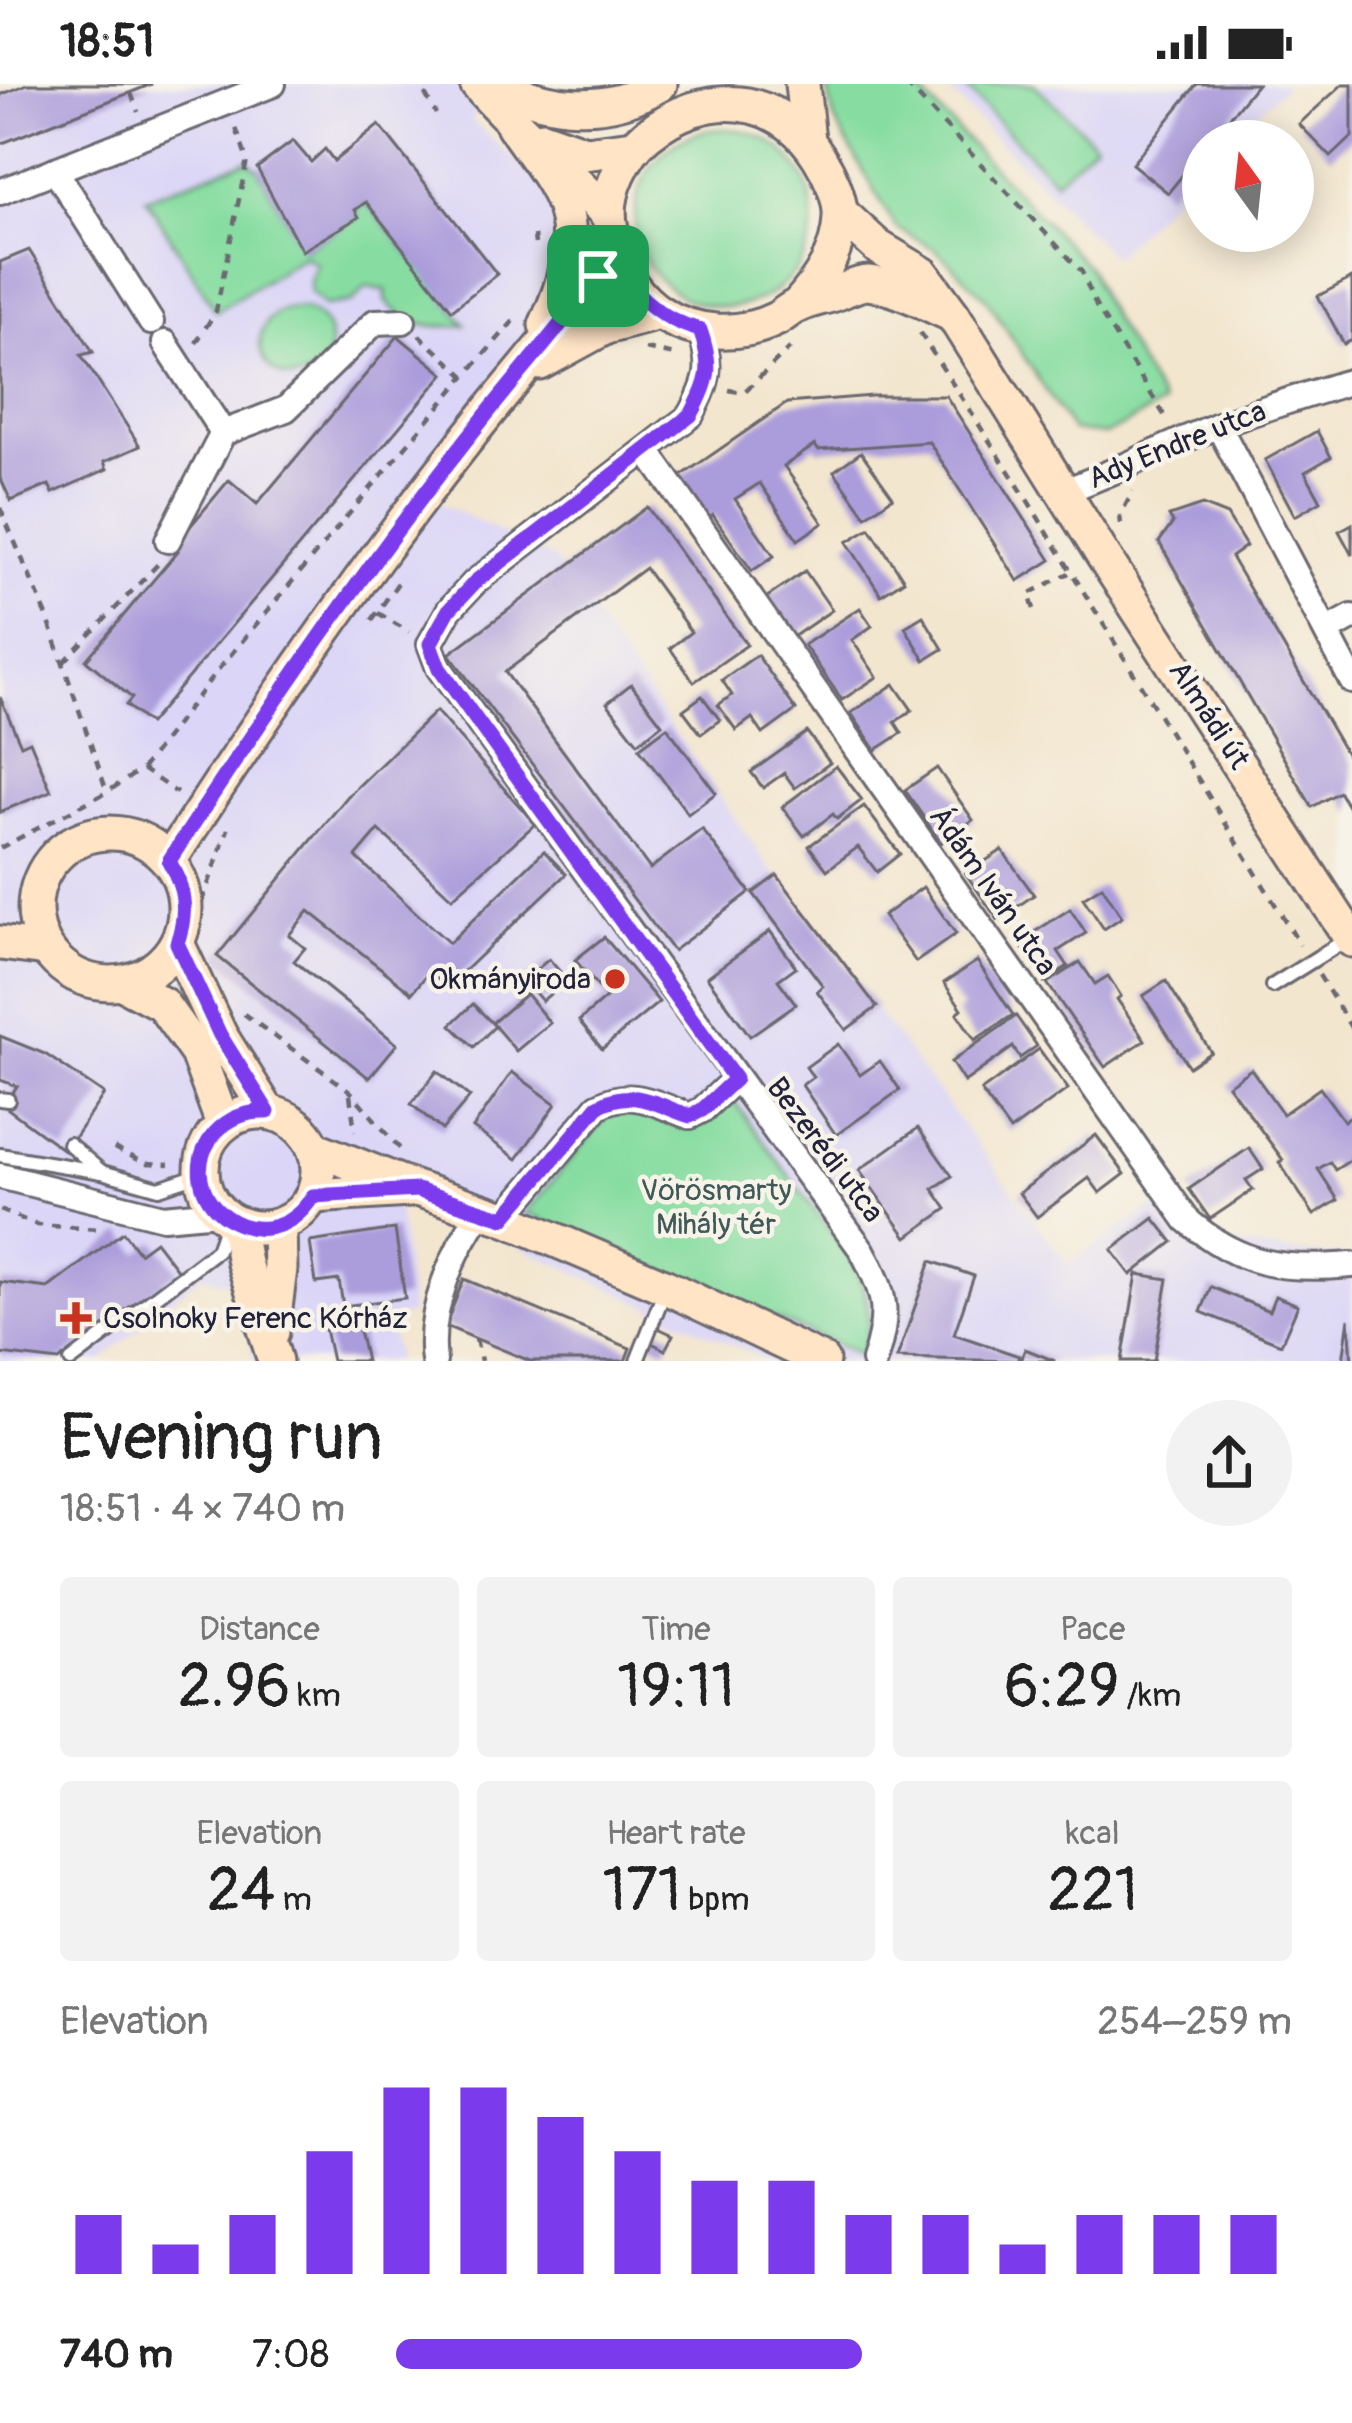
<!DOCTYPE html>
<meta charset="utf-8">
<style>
body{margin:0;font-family:Pangolin,sans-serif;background:#f2f2f2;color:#222;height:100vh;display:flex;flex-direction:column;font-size:45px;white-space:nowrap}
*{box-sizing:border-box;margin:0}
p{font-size:39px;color:#767676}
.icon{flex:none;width:66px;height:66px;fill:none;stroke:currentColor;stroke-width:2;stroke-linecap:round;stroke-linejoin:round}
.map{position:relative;height:1277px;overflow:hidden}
.details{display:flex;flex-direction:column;background:#fff;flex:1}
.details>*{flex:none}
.needle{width:78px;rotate:345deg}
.fabs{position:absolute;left:1182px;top:36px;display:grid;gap:24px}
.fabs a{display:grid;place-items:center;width:132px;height:132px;border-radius:50%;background:#fff;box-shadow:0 6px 30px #0003;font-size:60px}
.pin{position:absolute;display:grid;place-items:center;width:102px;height:102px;color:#fff;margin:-51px;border-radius:24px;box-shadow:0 6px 18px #0006}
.round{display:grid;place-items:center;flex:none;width:126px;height:126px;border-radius:63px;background:#f2f2f2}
.overview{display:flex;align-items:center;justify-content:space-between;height:204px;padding:0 60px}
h1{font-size:66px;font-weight:600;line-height:90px}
.metrics{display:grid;grid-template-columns:repeat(3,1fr);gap:18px;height:204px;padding:12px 60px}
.metrics div{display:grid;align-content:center;border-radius:12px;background:#f2f2f2;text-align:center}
.metrics b{font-size:60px;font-weight:600}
.metrics small{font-size:33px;font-weight:400}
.metrics p{font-size:33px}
.chart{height:336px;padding:24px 60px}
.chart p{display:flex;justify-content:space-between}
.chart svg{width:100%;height:216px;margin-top:12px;stroke:#7c3aed;stroke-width:6}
ul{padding:0 60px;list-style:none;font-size:39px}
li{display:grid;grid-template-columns:192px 144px 1fr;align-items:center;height:90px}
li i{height:30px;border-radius:15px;background:#7c3aed}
.status{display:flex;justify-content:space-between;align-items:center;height:84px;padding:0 60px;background:#fff;direction:ltr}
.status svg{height:33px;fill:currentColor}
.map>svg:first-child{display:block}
.built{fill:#dbd6f7}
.green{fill:#87dda1;stroke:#54806e;stroke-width:3}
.building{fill:#ab9cdb}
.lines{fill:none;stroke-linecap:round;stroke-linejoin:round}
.lane-casing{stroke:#6b676f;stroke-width:18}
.street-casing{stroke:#6b676f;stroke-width:30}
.secondary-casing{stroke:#6b676f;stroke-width:39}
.path{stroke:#6b676f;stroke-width:4.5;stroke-dasharray:9 9;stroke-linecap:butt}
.lane{stroke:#fff;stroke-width:12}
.street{stroke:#fff;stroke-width:24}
.secondary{stroke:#ffe4c6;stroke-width:33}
.route-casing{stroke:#fff;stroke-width:24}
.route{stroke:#7c3aed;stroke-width:15}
.poi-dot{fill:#c8321e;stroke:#f7f3e8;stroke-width:4.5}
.labels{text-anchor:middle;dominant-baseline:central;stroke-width:9;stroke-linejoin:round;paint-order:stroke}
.street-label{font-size:30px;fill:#22223b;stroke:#f7f3e8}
.poi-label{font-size:30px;fill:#22223b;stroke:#f7f3e8;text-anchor:end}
.park-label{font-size:30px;fill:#405a5a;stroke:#f7f3e8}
</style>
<div class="status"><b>18:51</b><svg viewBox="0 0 49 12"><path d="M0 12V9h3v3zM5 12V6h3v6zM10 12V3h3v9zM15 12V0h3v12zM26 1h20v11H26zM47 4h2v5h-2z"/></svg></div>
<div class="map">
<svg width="1352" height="1277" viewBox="0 0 1352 1277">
<rect width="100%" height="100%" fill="#f7f3e8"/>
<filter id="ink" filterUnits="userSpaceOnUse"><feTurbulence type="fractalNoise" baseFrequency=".00833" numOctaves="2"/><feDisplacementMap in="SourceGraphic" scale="24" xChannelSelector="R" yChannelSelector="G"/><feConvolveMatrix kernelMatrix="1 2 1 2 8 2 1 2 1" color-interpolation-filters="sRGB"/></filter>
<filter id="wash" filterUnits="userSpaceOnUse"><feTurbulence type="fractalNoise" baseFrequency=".004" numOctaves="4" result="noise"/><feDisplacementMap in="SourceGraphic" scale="48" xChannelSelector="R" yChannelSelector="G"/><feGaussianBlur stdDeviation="2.7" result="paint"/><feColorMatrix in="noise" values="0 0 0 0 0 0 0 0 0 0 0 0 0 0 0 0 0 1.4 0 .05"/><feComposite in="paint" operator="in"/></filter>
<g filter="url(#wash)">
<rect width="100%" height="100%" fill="#f3e6cf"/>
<g class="built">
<polygon points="153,0 496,0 471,35 555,113 548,229 415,406 554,475 771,786 1067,1180 1167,1114 1229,1161 1352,1174 1352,1277 768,1277 442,1127 398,1121 411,1230 388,1236 397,1277 254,1277 239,1202 201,1191 101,1277 0,1277 0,60"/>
<polygon points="942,0 1287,0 1229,57 1203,57 1203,83 1113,173"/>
</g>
<g class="green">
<polygon points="826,0 913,0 1089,184 1103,218 1163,320 1105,351 1072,347 986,214 935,165 896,144 834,35"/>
<polygon points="962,0 1034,0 1095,59 1055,97"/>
<circle cx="724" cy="134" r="89"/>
<path d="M247 76 257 84 303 166 358 133 355 126 366 118 466 241C435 245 407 241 386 217V206L366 203 352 218 325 222 310 208V194L317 180 304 172 216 227 146 114Z"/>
<circle cx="295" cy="259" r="35"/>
<path d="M733 1016 850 1174C869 1209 873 1233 863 1272L526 1129 606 1033 621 1025C680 1031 679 1067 733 1016Z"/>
</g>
<g id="blocks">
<g class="building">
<polygon points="27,0 152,0 0,60 0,11"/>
<polygon points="1197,0 1257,0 1210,57 1203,57 1203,66 1168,109 1132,80"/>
<polygon points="1343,0 1352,0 1352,53 1331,73 1299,40"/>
<polygon points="379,41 497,190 452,226 366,118 355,126 359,133 302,167 257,84 293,57 311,78 325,65 334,77"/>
<polygon points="29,166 93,268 81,271 140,362 104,378 107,385 53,409 49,401 11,417 0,393 0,178"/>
<polygon points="1352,194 1352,256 1344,260 1318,212"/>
<polygon points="398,252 444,290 149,640 126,621 132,614 86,576 178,467 173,463 229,396 257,420"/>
<polygon points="872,312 946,312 1051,476 1018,497 929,358 818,366 815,361 784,382 823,439 798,456 760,399 735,415 774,472 752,487 713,431 707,435 678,394 787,319"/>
<polygon points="1317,347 1331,373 1305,388 1321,417 1295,432 1265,376"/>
<polygon points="861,368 893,413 866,432 834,387"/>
<polygon points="1202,421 1227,431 1246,462 1231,473 1352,680 1352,729 1339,708 1312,723 1159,458 1173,439 1169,432"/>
<polygon points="647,423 747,561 694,598 670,564 691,548 645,484 505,588 650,785 702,745 750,808 673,867 449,570"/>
<polygon points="1352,440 1352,471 1339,447"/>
<polygon points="870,444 904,496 881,511 847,458"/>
<polygon points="805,487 832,526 793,553 766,514"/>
<polygon points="860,524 872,542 852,556 877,593 842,616 804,561"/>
<polygon points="923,532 943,565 925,576 905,543"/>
<polygon points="757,571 796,626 763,650 752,634 736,646 718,621 732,611 722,596"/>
<polygon points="631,600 662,640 638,659 607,619"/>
<polygon points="894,600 912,626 895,638 902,649 876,666 851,629"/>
<polygon points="702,612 720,636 701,650 683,626"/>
<polygon points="0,613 21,661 30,657 51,707 0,728"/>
<polygon points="436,627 535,740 452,814 379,746 356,773 449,859 544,767 566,790 448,902 429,888 412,909 309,827 289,851 305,864 294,877 397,960 369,994 217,872 347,713"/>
<polygon points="667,643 716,709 688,730 639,664"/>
<polygon points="807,648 830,679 795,704 784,689 763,704 751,688"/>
<polygon points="836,682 862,716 837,735 833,730 804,752 782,723"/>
<polygon points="937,684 973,736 941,759 905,706"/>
<polygon points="864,722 900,770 877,788 858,763 827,786 809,762"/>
<polygon points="1002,766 1034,811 998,836 966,790"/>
<polygon points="777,791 877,923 846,946 817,907 823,902 753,809"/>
<polygon points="1102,802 1122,833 1104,845 1083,814"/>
<polygon points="923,803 956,850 916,878 883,832"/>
<polygon points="1070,825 1086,849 1058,867 1068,882 1044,898 1019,858"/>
<polygon points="770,847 796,883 778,896 796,920 750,952 707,893"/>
<polygon points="604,853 659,918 602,965 579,937 607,913 575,876"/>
<polygon points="549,875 567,896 542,917 524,896"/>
<polygon points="977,877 1013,931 975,956 957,929 962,925 944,899"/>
<polygon points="1080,878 1095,900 1108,892 1121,912 1117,915 1145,956 1105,983 1047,899"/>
<polygon points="1166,897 1211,968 1189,983 1143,912"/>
<polygon points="526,910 550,939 516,967 492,939"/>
<polygon points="473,920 495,942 474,963 451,941"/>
<polygon points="1016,932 1037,962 1020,974 1013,963 964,998 951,978"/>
<polygon points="0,952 45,970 104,1010 65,1067 4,1022 17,1002 0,996"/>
<polygon points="838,960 860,991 880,977 900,1006 836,1051 802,1001 813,993 806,983"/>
<polygon points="1039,965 1068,1005 1010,1047 981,1007"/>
<polygon points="1251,985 1283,1030 1320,1004 1344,1037 1352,1031 1352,1075 1335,1086 1330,1078 1318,1085 1338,1116 1314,1131 1279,1078 1283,1076 1228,1001"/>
<polygon points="437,987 470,1013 442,1046 411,1020"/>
<polygon points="512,988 556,1020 517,1075 473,1044"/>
<polygon points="918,1044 952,1092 933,1105 947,1125 907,1153 859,1086"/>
<polygon points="1096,1051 1125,1090 1100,1109 1089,1094 1037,1133 1019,1109"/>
<polygon points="1249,1064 1263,1085 1246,1096 1253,1106 1210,1135 1189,1105"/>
<polygon points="1154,1134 1173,1158 1131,1191 1112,1166"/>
<polygon points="395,1145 405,1214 343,1222 339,1196 316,1199 310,1158"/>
<polygon points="123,1148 139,1169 155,1157 178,1187 59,1277 0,1270 0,1198 48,1204"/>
<polygon points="931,1177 974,1192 954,1250 1019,1272 1017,1277 897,1274"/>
<polygon points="1137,1190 1168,1195 1154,1277 1122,1277"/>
<polygon points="464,1195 630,1264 625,1277 530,1277 445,1242"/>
<polygon points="1211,1203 1269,1227 1275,1212 1298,1221 1281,1260 1201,1228"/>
<polygon points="1349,1234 1352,1277 1343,1277"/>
<polygon points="357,1238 366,1277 332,1277 325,1245"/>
<polygon points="658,1244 673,1251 665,1266 650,1258"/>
<polygon points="1025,1265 1055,1277 1020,1277"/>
</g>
</g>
</g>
<g filter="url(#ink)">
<use href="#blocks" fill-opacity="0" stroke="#6b676f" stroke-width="3"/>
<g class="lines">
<g class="lane-casing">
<g id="lane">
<polyline points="1272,902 1347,855"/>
<polyline points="0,1015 8,1016"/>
<polyline points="0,1071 102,1088 69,1060"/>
<polyline points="102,1088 159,1104 201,1090"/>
<polyline points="71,1277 217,1166 227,1137"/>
<polyline points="637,1277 665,1206"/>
</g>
</g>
<g class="street-casing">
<g id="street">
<polyline points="55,86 151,238"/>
<polyline points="0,108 273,0"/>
<path d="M700 246C713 283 709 296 691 331L475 498 449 526 430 560 439 584 862 1166C886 1212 890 1227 874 1277"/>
<polyline points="165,259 223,349 286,325 375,238 403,237"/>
<polyline points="1218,341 1352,597"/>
<path d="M647 367 1187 1136C1240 1182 1283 1187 1352 1181"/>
<path d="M1064 407C1117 388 1166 362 1219 341 1262 324 1307 311 1352 297"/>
<polyline points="168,456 223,349"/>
<polyline points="1327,547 1352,533"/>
<polyline points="0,1092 163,1133 218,1128"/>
<path d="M504 1134 598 1022C633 1003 654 1020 690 1032L702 1026 735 995"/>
<path d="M434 1277C427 1227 453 1166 482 1127"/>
</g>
</g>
<g class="secondary-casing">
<g id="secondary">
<path d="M477 0C518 47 566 86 609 132"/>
<path d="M494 0C549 25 605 33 660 0"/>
<polyline points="802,0 808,56"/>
<path d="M513 41C528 64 549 88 560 113 579 154 564 203 546 241"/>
<polyline points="542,54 585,69 633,63"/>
<polyline points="841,129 878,163 923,190 953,231 1102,470 1352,856"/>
<path d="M798 221C820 196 839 168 840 133 841 114 829 89 819 73 778 8 705 4 647 51 624 70 605 109 610 139 615 177 629 210 662 230 696 251 740 253 776 235 784 231 790 224 799 221 809 216 822 214 834 210 844 207 857 199 868 199 896 202 927 220 953 231"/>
<polyline points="540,279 606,243 659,229"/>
<circle cx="110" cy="824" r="75"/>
<path d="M169 777C266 627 374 470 486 331 530 276 577 225 615 166"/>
<polyline points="0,859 46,865"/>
<polyline points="177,859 220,951 268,1028"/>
<polyline points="122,899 162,920 197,969 223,1040"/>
<circle cx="260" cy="1086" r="58"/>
<polyline points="314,1064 417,1105 504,1134 666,1203 822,1277"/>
<polyline points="313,1112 410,1106"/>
<polyline points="237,1141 244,1179 275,1277"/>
<polyline points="272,1248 280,1185 279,1142"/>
</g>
</g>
<g class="path">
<polyline points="906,0 1082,188 1096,222 1166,334"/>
<polyline points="131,9 138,28"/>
<polyline points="425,10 436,30"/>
<polyline points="534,151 536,169"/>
<polyline points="920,249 1028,417 1300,861"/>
<polyline points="419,251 465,292 516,234"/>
<polyline points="196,259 216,227 247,76 235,41"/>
<polyline points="645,265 680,272"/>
<polyline points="729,306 743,309 790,264"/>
<polyline points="0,424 47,532 107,708"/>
<polyline points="1121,440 1120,432 1133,407"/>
<polyline points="1034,525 1029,510 1069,489"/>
<polyline points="378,529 409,548"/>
<polyline points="372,536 400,496"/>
<polyline points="64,578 160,478"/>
<polyline points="142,685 177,709"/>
<polyline points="0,764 107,708 142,685 217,587 465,292"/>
<polyline points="196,835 228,745"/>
<polyline points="1319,891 1352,945"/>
<polyline points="244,930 350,1007 402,1067"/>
<polyline points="350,1011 355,1047"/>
<polyline points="114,1064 145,1079 169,1080"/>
<polyline points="0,1126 37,1141 99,1145"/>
<polyline points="476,1255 481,1277"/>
</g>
<use href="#lane" class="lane"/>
<use href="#street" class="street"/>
<use href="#secondary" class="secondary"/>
</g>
</g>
<g class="lines" filter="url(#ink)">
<g class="route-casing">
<path id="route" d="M614 166C626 207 659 235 700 246 713 283 710 296 691 331L475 498 449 526 430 560 439 584 735 995 702 1026 690 1032C654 1020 633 1003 598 1022L504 1134 417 1106 313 1112C264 1190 161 1110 216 1048 230 1033 248 1027 268 1028L220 951 177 859C188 827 185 805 169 777 268 625 372 473 486 331 530 276 577 225 614 166Z"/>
</g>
<use href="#route" class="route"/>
</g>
<g class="poi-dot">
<circle cx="615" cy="895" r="12"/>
<path d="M70 1216h12v12h12v12h-12v12h-12v-12h-12v-12h12z"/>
</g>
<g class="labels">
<g class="street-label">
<text transform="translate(1177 361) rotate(-22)">Ady Endre utca</text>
<text transform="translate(1209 631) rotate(57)">Almádi út</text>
<text transform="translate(993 807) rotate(55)">Ádám Iván utca</text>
<text transform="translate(825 1066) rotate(53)">Bezerédi utca</text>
</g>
<g class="poi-label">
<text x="591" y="895">Okmányiroda</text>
<text x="103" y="1234" text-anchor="start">Csolnoky Ferenc Kórház</text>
</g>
<g class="park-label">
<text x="716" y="1106">Vörösmarty<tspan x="716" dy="34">Mihály tér</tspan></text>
</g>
</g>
</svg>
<div class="fabs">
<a><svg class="needle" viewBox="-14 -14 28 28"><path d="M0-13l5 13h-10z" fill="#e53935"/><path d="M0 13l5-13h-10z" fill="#767676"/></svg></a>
</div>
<div class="pin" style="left:598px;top:192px;background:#1e9e55"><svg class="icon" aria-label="arrive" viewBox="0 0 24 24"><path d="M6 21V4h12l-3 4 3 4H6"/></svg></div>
</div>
<section class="details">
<div class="overview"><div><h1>Evening run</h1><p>18:51 · 4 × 740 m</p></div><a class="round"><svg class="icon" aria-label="share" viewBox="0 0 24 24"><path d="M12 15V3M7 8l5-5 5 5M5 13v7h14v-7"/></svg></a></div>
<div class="metrics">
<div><p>Distance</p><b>2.96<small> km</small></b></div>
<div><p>Time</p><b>19:11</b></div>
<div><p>Pace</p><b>6:29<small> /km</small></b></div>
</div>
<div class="metrics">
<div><p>Elevation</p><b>24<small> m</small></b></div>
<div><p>Heart rate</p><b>171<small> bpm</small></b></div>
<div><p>kcal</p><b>221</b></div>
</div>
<div class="chart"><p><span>Elevation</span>254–259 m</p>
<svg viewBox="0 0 160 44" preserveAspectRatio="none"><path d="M5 44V32M15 44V38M25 44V32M35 44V19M45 44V6M55 44V6M65 44V12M75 44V19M85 44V25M95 44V25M105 44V32M115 44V32M125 44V38M135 44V32M145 44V32M155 44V32"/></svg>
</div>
<ul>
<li><b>740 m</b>7:08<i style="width:52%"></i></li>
</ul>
</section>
